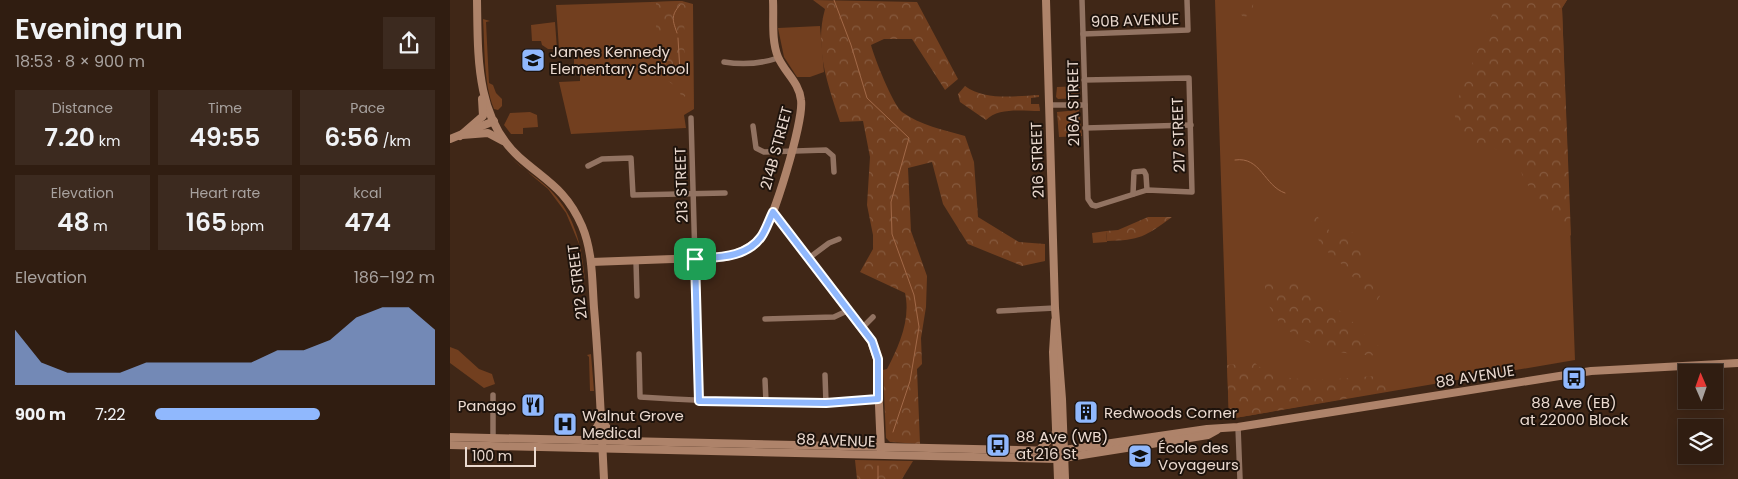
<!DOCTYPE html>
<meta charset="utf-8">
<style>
body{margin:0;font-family:Poppins,sans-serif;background:#3c2a1f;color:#f1f3f6;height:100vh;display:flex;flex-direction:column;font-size:19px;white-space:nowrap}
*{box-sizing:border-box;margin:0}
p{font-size:16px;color:#a8a29f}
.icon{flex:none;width:28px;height:28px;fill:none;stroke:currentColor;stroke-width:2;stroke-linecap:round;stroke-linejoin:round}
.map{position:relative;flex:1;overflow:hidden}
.details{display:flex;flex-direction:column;background:#301d11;width:450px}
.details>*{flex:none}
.needle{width:32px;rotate:358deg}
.tools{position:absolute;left:1228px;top:364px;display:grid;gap:10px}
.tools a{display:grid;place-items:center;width:45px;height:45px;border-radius:0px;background:#301d11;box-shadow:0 2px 12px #0003,0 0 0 1px #4b3b31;font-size:25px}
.scale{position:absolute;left:15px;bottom:12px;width:71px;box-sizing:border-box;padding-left:5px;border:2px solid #ebdad0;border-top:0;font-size:14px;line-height:18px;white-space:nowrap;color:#ebdad0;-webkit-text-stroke:4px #1e130c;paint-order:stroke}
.pin{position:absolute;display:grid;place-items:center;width:42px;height:42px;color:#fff;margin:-21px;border-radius:10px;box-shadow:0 2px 8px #0006}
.round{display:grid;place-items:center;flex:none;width:52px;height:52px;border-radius:0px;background:#3c2a1f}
.headline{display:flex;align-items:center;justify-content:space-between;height:85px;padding:0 15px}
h1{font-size:28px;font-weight:600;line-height:38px}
.stats{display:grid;grid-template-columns:repeat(3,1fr);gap:8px;height:85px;padding:5px 15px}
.stats div{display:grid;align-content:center;border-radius:0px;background:#3c2a1f;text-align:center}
.stats b{font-size:25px;font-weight:600}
.stats small{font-size:14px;font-weight:400}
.stats p{font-size:14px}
.chart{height:140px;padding:10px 15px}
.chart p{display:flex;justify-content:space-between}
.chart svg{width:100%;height:90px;margin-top:5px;fill:#90b8fd;opacity:.7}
ul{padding:0 15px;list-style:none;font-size:16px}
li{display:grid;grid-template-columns:80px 60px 1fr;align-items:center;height:38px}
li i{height:12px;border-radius:6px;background:#90b8fd}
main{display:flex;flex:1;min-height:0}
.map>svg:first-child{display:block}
.green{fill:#723f1f}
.forest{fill:url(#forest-crowns)}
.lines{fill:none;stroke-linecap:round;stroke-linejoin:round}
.stream{stroke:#a26948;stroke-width:1}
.street{stroke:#927362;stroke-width:5.5}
.secondary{stroke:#ae836a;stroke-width:8}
.route-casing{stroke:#fff;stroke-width:10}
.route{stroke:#90b8fd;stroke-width:6}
.labels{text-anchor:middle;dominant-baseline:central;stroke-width:4;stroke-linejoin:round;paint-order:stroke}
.street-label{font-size:15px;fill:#ebdad0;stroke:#1e130c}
.poi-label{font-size:15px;fill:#ebdad0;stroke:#1e130c;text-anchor:start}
</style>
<main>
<section class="details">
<div class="headline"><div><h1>Evening run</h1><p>18:53 · 8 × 900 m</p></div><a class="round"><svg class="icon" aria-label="share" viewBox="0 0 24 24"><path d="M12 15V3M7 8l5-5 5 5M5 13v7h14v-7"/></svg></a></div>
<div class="stats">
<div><p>Distance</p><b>7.20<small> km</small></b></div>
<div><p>Time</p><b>49:55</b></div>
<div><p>Pace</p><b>6:56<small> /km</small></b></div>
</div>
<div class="stats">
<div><p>Elevation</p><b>48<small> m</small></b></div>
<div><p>Heart rate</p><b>165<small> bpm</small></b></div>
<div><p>kcal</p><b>474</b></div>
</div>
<div class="chart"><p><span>Elevation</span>186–192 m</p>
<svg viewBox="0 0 160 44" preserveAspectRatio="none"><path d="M0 44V17L10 33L20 38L30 38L40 38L50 33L60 33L70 33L80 33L90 33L100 27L110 27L120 22L130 11L140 6L150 6L160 17V44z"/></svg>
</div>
<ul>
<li><b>900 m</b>7:22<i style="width:59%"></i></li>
</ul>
</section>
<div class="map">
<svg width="1288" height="479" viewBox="0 0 1288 479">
<defs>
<pattern id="forest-crowns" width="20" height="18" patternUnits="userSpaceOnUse" patternTransform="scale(1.25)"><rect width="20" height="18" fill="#723f1f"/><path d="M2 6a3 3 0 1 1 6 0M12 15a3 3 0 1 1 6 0" fill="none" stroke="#865a3e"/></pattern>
</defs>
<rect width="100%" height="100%" fill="#402717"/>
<g class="green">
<polygon points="765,0 1117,0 1112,8 1125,360 779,419"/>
<polygon points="232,1 243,4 244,109 234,115 236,128 121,134 109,82 130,81 130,66 124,64 124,57 129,56 129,48 109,49 106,5"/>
<path d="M33 19 40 21 36 22 39 83 43 85 46 93 52 99V106L48 110 44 109C33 81 35 48 33 19Z"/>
<polygon points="105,22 107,49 98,49 92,45 91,41 82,41 81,25"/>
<polygon points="370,26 374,72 360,77 347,77 334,57 328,28"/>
<polygon points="630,86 628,98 608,99 606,97 607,87"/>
<polygon points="80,112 87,115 88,127 73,128 73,134 61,134 54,125 60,113"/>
<path d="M62 159C72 169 85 176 95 185 125 212 132 245 135 283L129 244 116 213 98 189Z"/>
<polygon points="656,231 657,242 643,243 642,233"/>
<polygon points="0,347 8,350 29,369 42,374 45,384 34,388 0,363"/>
<polygon points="141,354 144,391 140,391 139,357 137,355"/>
</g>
<g class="forest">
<path d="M363 0 467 2 508 79 495 90 462 39H434L421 45C424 57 443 105 452 112 470 125 494 130 515 136L524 162 528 217 569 242 595 244V261L572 266 518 244 493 204 482 162 458 168 461 231 477 276 476 307 471 338 472 364 467 369 470 444 440 442 436 438 433 370 437 369C449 346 461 319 455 293L410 272 423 249V235L417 205 420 157 413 121 390 122C378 85 364 48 375 9Z"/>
<path d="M785 0H803C804 9 801 13 794 18L788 11Z"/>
<polygon points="1048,0 1117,0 1112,8 1121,236 1076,183 1065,158 1043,148 1016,141 1007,130 1004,109"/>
<polygon points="232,1 236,6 234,32 215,34 206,32 206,2"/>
<polygon points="233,38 239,94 232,98 228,88 207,73 206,54 211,45 220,48 225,39"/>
<path d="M515 86C535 101 566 96 589 95V97L581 98V104H589L590 111C573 111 548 107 536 120L510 102 508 94Z"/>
<polygon points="629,110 632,136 609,137 607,112"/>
<polygon points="867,216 884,236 889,235 895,230 901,230 913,256 914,271 930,296 924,305 896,268 871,246 861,221"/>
<path d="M698 217H722C695 237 690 240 657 241L656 231 668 230Z"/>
<path d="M820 275 838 301 840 278 850 277C875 301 905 319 924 346L932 345 930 355C894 357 839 345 821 310 816 300 815 287 814 276Z"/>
<path d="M805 363C830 389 902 377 937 375L944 390 779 419 777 365Z"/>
<polygon points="405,460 463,461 452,479 407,479"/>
</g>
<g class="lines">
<g class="stream">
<polyline points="384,0 401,45 417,98 459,138 441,202 442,234 464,295 469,327 460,381 443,432"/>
<path d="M227 33C223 21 220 16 230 5"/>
<polyline points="228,38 230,72"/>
<path d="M785 160C811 156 814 186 835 193"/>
<polyline points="428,466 428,479"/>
</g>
<g class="street">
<polyline points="632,0 638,199 642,205 646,206 697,190 742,192 739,78 634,80"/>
<polyline points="633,34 738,30 737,0"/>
<path d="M274 62C293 65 310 64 328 58"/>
<polyline points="599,105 635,105"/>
<polyline points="241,118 249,401"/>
<polyline points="303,126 306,148 314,152 376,150 383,156 384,172"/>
<polyline points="635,128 741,125"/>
<polyline points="138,166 152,159 181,158 183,195 275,193"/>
<polyline points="683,194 684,172 694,171 696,175 697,190"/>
<polyline points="359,258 379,243 389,239"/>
<polyline points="186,261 187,296"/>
<polyline points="549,311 605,308"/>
<polyline points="315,319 384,317 399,310"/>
<polyline points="412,328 423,317"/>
<path d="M189 354 190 397C269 402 349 405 428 399"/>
<polyline points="375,375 376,403"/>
<polyline points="315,380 316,402"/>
<polyline points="43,395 43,438"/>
<polyline points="788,427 790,479"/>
</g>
<g class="secondary">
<path d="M27 0C28 54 25 117 69 157 96 181 116 189 132 226 143 252 142 281 144 308 149 365 151 422 154 479"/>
<polyline points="596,0 605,308 612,399 615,479"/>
<polyline points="12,135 38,133 53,141"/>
<polyline points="10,136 33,116 32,99"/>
<polyline points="0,139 44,121"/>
<polyline points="323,212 421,341 427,359 431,451"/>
<path d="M141 262 277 257C289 252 301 248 310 238 323 224 354 120 351 100 349 82 335 73 328 57 321 40 324 18 323 0"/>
<polyline points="605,321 603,352 608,479"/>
<polyline points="153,422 161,434 171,440"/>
<polyline points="0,437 607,451 757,429 788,427 1141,371 1288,363"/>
<polyline points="133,440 143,434 151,420"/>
<polyline points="0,445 607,459 758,435 767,430"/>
<polyline points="588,451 606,433"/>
</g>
</g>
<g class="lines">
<g class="route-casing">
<path id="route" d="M323 212 422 341 428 359V399L376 403 249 401 245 259C268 257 296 258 311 237 316 230 319 220 323 212Z"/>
</g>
<use href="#route" class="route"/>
</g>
<defs>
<g id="school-square" transform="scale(1.25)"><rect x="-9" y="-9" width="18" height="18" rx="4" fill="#90b8fd" stroke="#1e130c"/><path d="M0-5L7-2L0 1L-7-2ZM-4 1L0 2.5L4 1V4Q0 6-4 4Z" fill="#111"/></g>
<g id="bus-square" transform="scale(1.25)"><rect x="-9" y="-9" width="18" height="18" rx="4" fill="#90b8fd" stroke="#1e130c"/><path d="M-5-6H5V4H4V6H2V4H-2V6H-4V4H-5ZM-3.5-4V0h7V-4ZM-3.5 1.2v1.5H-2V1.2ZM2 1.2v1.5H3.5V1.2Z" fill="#111"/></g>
<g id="restaurant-square" transform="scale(1.25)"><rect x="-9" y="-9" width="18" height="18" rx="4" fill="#90b8fd" stroke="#1e130c"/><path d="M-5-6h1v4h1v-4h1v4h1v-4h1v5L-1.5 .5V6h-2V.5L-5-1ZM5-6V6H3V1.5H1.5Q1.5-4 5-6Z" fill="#111"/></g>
<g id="building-square" transform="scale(1.25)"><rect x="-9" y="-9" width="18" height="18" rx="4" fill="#90b8fd" stroke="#1e130c"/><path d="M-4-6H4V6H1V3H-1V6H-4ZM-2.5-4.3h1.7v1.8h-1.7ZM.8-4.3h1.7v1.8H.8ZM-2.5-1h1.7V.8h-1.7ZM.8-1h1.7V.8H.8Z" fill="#111"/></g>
<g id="hospital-square" transform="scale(1.25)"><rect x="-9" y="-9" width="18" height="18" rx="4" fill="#90b8fd" stroke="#1e130c"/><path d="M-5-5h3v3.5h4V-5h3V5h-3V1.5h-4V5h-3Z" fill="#111"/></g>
</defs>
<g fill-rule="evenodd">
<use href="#school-square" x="83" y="60"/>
<use href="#bus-square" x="1124" y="378"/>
<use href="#restaurant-square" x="83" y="405"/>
<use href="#building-square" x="636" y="412"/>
<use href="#hospital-square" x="115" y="424"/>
<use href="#bus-square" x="548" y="445"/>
<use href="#school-square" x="690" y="456"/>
</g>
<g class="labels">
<g class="street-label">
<text transform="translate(685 20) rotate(-2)">90B AVENUE</text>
<text transform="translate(623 103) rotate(-91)">216A STREET</text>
<text transform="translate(728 135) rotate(-92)">217 STREET</text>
<text transform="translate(326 148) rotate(-75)">214B STREET</text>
<text transform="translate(587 160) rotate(-92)">216 STREET</text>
<text transform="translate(231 185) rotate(-92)">213 STREET</text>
<text transform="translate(127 282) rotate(-97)">212 STREET</text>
<text transform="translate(1025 376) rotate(-9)">88 AVENUE</text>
<text transform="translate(386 440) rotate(2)">88 AVENUE</text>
</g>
<g class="poi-label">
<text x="100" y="51">James Kennedy<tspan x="100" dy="17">Elementary School</tspan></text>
<text x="1124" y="402" text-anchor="middle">88 Ave (EB)<tspan x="1124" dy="17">at 22000 Block</tspan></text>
<text x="66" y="405" text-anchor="end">Panago</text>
<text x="654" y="412">Redwoods Corner</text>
<text x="132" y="415">Walnut Grove<tspan x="132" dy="17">Medical</tspan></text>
<text x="566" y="436">88 Ave (WB)<tspan x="566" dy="17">at 216 St</tspan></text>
<text x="708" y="447">École des<tspan x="708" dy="17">Voyageurs</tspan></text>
</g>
</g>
</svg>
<div class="tools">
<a><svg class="needle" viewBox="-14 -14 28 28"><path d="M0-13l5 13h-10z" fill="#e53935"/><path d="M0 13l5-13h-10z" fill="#a8a29f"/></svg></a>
<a><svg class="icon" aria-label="layers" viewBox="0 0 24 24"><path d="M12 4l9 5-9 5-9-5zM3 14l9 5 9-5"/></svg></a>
</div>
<div class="scale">100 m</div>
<div class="pin" style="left:245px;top:259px;background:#1e9e55"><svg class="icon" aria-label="arrive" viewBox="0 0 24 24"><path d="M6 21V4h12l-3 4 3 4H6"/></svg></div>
</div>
</main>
